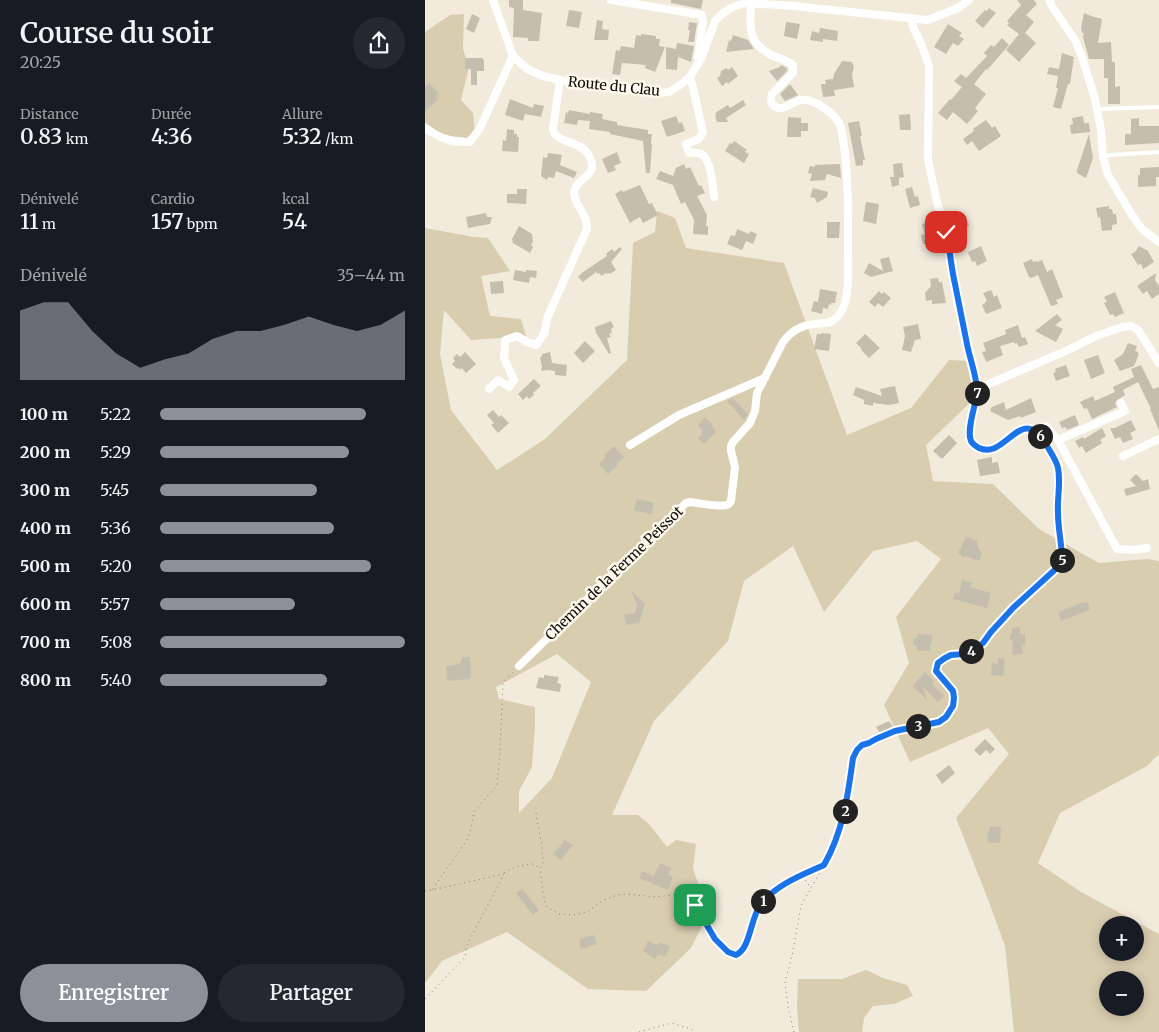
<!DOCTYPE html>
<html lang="fr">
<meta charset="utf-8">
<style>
body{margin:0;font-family:Merriweather,serif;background:#242831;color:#f1f3f6;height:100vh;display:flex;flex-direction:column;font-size:19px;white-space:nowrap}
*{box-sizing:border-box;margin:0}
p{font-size:16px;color:#9ea1a6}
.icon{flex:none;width:28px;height:28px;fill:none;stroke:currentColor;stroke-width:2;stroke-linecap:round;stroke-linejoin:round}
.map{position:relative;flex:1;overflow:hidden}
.sheet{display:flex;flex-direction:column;background:#171b24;width:425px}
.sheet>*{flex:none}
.controls{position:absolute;left:674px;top:916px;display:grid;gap:10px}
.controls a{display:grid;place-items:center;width:45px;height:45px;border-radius:50%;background:#171b24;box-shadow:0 2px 12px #0003;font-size:25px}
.pin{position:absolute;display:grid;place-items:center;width:42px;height:42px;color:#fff;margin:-21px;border-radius:10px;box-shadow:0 2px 8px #0006}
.km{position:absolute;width:25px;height:25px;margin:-12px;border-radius:50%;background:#222;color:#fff;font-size:14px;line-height:25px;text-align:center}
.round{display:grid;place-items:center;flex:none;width:52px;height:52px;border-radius:26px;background:#242831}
.headline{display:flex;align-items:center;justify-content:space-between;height:85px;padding:0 20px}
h1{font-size:28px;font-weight:600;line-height:38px}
.metrics{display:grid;grid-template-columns:repeat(3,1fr);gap:8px;height:85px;padding:5px 20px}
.metrics div{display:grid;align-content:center}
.metrics b{font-size:21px;font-weight:600}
.metrics small{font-size:14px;font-weight:400}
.metrics p{font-size:14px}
.chart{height:140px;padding:10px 20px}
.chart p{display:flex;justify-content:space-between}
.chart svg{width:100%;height:90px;margin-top:5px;fill:#8c9099;opacity:.7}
.cta{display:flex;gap:10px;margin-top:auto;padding:10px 20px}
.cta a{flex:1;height:58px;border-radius:30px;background:#8c9099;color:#fff;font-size:20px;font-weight:600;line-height:58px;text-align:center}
.cta a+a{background:#242831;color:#f1f3f6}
ul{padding:0 20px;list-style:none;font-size:16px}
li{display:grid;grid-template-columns:80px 60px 1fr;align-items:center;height:38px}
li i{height:12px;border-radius:6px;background:#8c9099}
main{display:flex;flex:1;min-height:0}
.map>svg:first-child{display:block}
.green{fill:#d9cdb0;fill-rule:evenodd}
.building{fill:#c5beaf}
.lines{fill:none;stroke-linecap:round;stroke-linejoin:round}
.path{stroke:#827e74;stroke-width:1;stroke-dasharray:1 4;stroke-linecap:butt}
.lane{stroke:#fff;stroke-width:4}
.street{stroke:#fff;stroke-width:8}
.route-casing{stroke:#fff;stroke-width:10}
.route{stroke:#1a73e8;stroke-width:6}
.labels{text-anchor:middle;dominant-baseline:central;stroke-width:5;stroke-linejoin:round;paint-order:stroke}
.street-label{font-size:14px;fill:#0e0c07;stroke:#fef9ec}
</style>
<main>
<section class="sheet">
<div class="headline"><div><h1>Course du soir</h1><p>20:25</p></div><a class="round"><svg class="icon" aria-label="share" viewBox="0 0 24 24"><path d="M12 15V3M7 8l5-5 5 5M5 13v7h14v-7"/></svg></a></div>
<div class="metrics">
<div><p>Distance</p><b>0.83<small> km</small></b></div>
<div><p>Durée</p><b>4:36</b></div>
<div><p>Allure</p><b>5:32<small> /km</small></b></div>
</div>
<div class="metrics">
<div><p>Dénivelé</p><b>11<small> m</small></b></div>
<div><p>Cardio</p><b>157<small> bpm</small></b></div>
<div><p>kcal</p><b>54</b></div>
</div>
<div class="chart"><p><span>Dénivelé</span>35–44 m</p>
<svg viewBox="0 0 160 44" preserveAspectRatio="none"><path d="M0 44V10L10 6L20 6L30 20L40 31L50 38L60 34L70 31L80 24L90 20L100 20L110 17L120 13L130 17L140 20L150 17L160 10V44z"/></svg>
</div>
<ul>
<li><b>100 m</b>5:22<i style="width:84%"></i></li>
<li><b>200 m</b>5:29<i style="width:77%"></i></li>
<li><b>300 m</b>5:45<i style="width:64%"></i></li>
<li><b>400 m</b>5:36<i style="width:71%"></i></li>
<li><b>500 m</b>5:20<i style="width:86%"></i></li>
<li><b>600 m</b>5:57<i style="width:55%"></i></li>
<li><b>700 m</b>5:08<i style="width:100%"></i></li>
<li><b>800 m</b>5:40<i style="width:68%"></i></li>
</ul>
<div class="cta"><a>Enregistrer</a><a>Partager</a></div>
</section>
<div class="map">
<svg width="734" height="1032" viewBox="0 0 734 1032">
<rect width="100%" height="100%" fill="#f2ebdc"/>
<g class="green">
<polygon points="39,14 38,49 44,67 36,100 48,113 50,132 41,138 17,135 0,122 0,32 25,15"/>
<path d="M232 211 250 218 261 248 359 263 422 435 486 408 524 360 545 361 549 399 501 445 508 481 568 484 614 529 674 563 722 559 734 561V754L722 766 635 813 613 863 656 892 734 934V1032H589L580 946 564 902 531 818 584 754 563 728 485 762 459 705 484 663 471 617 516 559 492 541 448 551 399 612 368 546 319 581 303 641 229 721 187 815H213L224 824 242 847 251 840 271 844 268 868 283 914 266 948 221 991 163 989 82 932 17 961 0 983V228L49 237 63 238 85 271 56 276 65 316 96 319 101 336 46 340 19 310 15 354 26 410 72 470 120 439 202 360 208 243 230 232ZM132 654 166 682 127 778 94 813V791L107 767 110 724V707L74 699 71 687ZM682 925H710V952H682ZM682 980H710V1008H682Z"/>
<polygon points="441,970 458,978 482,985 488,996 469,1004 448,1006 439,1018 437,1032 374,1032 372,1009 373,979 417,979"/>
</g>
<g class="building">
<polygon points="84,0 98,0 98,10 117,13 114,41 103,41 103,38 88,37 89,8 84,7"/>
<polygon points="246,0 278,0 276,9 246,3"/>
<polygon points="592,0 609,0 612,4 601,15 609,22 600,33 611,43 594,62 581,50 594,34 582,25 584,23 582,21 596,5"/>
<polygon points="564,8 571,13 558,28 550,21 560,10 562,11"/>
<polygon points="144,10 157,12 154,28 141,26"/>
<polygon points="659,13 666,16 677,19 673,43 686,42 687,62 690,62 690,87 695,86 695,104 683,104 683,78 679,78 679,59 664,59 658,37 659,33 657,33 656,28"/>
<polygon points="47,14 55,18 49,33 41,29"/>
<polygon points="172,20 178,21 177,29 184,30 183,40 169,40"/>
<polygon points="264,22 272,23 269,42 263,42 265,30 263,30"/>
<polygon points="361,22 375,24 372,39 359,36"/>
<polygon points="523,24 537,33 534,36 539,39 533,46 528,43 521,54 509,47"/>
<polygon points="395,28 413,31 412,41 398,39 398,42 385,40 387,31 394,33"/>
<polygon points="216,34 231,36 231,39 235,39 234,46 240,47 230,72 220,68 221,65 198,63 197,63 195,75 187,74 191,50 195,51 196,46 209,48 211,35 216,36"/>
<polygon points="308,35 323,40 329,49 301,52 304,40 306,41"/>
<polygon points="577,38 584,45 562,70 561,69 549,84 561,94 550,108 553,111 542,124 528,112 522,120 513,113 525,99 526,100 537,87 529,81 536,74 541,78 562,56 559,53 566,45 569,47"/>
<polygon points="252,43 269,46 266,62 253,57 252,70 241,69 241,47 251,49"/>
<polygon points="637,53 649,57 645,84 643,84 636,109 628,107 633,88 631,88 633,76 622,74 624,67 634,69"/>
<polygon points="40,58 58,58 58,60 59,60 59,71 52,71 52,85 46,85 46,69 40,69"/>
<polygon points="417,61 427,62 429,67 427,74 429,87 409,90 410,96 398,97 396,84 401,84 400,80 408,79 409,74"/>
<polygon points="356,65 362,68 362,71 352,81 344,71 355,67"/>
<polygon points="307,67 313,76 303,84 302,82 297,86 292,78 295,76 296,71 302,68 303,70"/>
<polygon points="4,83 14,93 11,97 13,99 0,112 0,87"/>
<polygon points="365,84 373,95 360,101 355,94"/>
<polygon points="85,99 108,108 109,104 119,106 116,117 100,114 98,121 80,115"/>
<polygon points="318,100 321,105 301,118 303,122 292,122 290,115 292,114 290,113 303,105 305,108"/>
<polygon points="144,110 165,114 165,112 178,114 177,119 192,122 192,125 223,130 223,134 227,134 226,144 227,144 225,173 221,173 218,141 185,134 185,132 164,129 165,121 153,120 152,125 139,123 141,112 143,113"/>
<polygon points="485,114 486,130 475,130 474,115"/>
<polygon points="251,116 254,123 257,122 260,131 242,137 236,121"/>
<polygon points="658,116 659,123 664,123 665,132 646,134 645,125 648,124 647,118"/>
<polygon points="363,117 376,118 376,123 383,123 383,131 376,131 376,137 362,137"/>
<polygon points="714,118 714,126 734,126 734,143 700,145 700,134 706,134 706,119"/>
<polygon points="561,120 567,128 570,126 576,136 554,151 547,141 542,145 538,139 549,131 548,129"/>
<polygon points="434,121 437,136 435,136 440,160 438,160 438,165 431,166 423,123"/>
<polygon points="82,129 89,130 89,134 92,134 92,137 94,137 93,152 77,151 78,140 81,141"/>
<polygon points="664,134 668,158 661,178 652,173 652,170"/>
<polygon points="309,141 322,150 320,152 324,154 319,163 300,151 305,143 307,144"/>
<polygon points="192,152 196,163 189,166 191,170 183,173 177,159"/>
<polygon points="123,153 137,155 135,165 152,172 149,178 131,171 129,178 123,177 122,180 116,176 118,157 122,158"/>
<polygon points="477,163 479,177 474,178 474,185 467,187 465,177 469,177 468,164"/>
<polygon points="259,164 261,169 265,167 274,186 276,185 280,193 272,196 282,215 281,226 283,226 283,235 268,234 269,220 260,202 256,204 248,185 231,179 235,171 248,176 251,168"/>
<polygon points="415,164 416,178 402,174 400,180 385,181 387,174 383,173 385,166 390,167 390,165"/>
<polygon points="734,167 734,177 731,177 731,186 713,187 713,175 715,175 715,168"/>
<polygon points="215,185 224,204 227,203 233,215 218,223 215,217 205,223 190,194 197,190 198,192"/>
<polygon points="487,187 490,197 493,196 495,205 485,208 480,189"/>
<polygon points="388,188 403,192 402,197 392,203 390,198 385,197"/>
<polygon points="92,189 102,189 101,204 82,203 82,194 92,194"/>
<polygon points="441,202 454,204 451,224 438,221"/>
<polygon points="684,206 684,209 687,209 688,214 691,214 692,224 687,225 687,230 677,231 675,217 673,218 671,208"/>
<polygon points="61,213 62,217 67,217 65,224 43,228 41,217"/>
<polygon points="541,216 544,226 538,229 539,233 533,235 528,221"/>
<polygon points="402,222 415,222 414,238 402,238"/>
<polygon points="504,222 509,242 498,244 496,235 500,234 497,224"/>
<polygon points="94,226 107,234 108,242 106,245 108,247 105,253 88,243 87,239"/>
<polygon points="312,229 324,234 325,231 332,234 328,244 321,241 317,250 302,244 306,235 310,236"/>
<polygon points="556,246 562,261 552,266 550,261 547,262 543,252"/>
<polygon points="714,246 723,251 729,262 718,269 716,264 713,265 706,254 710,252"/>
<polygon points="195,247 197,249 186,262 191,270 185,274 184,273 182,274 181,273 176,276 175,273 173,274 171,272 158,282 153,277 158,272 182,256 181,254 187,249 189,252"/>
<polygon points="464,257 468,271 446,277 439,273 444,263 458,271 455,259"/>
<polygon points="607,259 608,262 611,261 612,262 617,260 622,272 627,269 638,297 631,300 633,304 626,306 613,275 606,278 605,277 604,277 598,263"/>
<polygon points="90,270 101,272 101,270 112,271 111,278 105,277 104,283 88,280"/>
<polygon points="731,273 730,280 734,286 734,294 727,299 722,291 718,294 712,286"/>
<polygon points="513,278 514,282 517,282 521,303 507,304 507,300 501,301 500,293 506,286 505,279"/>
<polygon points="78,281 79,293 66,294 65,282"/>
<polygon points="395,289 412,292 410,303 406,303 406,305 404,304 403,309 398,308 397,314 386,311 389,301 393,302"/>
<polygon points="566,290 569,297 572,295 577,308 561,314 557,305 560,303 560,302 562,301 558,293"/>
<polygon points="454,291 457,294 459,292 466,298 458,307 453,303 450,307 444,302"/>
<polygon points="690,292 699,313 690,317 688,314 685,315 679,303 682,302 679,297"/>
<polygon points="632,314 637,320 630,325 638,329 631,342 610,331"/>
<polygon points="186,321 189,327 186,329 187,333 184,334 186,337 182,338 186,353 184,354 172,334 171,334 170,327"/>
<polygon points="493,324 496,339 490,340 486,352 477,350 480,336 478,327"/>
<polygon points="593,325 597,338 600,337 603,344 594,347 592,343 590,344 589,342 575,346 578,355 561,362 557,352 561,351 558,343 581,334 580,330"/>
<polygon points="397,333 406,334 404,351 389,349 392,334 396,334"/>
<polygon points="440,334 455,348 444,358 436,350 437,349 431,343"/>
<polygon points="160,341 170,351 158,363 149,353"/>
<polygon points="703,343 712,346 710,351 713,352 713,354 714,354 709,366 695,371 689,360 698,354"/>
<polygon points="40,352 51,364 41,373 37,368 35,370 33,368 32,369 27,364 30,361 28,358 32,354 35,357"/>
<polygon points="125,352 127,363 142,365 141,376 130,375 130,371 122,370 116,371 117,367 115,357 117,356 117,354"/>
<polygon points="673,355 680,373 666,379 659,360"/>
<polygon points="641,365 645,376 631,381 628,373 631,372 630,369"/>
<polygon points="716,365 728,389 734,387 734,431 725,409 726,409 713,382 698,390 700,395 692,400 690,403 692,407 667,419 662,408 659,409 655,402 668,396 670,401 690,392 688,387 709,377 706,369"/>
<polygon points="109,379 116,386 108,393 109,395 104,399 102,396 98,400 93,394"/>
<polygon points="470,386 474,403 464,405 448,403 448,406 439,404 439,400 428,395 431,387 457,396 455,389"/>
<polygon points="308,398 323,414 319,420 302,401"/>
<polygon points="606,398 611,412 596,418 595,416 583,420 565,411 566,408 567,407 579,402 581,410"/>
<polygon points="68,410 74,417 76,415 84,423 73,433 66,425 69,423 62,415"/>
<polygon points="650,415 654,425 642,430 640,427 637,428 634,422"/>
<polygon points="280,417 288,425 287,426 291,432 279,444 273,438 277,434 276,433 278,431 273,426"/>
<polygon points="706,420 711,430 705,433 708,439 698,443 695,437 690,439 685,428 690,428"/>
<polygon points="677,428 681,436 675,440 677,443 661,453 657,446 654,448 650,441 658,437 659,439"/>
<polygon points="524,435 532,443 517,459 508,451"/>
<polygon points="189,446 199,457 193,462 192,466 183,474 174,464 181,457 179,455"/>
<polygon points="567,457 567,463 573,462 575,473 555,476 552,460"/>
<polygon points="711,474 718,481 723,479 725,489 701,496 699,489 711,486 705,480"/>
<polygon points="212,499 229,503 226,514 209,510"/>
<polygon points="541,537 553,541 552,544 554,548 555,551 557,552 554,561 540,556 539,558 533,553"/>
<polygon points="537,580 547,583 545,587 566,593 562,608 528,599 530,593 534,594"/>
<polygon points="206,590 220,604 214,623 201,625 199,615 210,613 212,605"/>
<polygon points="663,602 665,610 636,621 633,612 656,603"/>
<polygon points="595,627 595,634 600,634 600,645 597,645 598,654 588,655 587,640 585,640 585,634 587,634 587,628"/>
<polygon points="493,634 507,635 506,646 505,646 505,651 492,650 492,646 488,645 489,638 492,638"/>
<polygon points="37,657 45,657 46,676 44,679 22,681 21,666 35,664"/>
<polygon points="573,658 580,659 578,676 566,675 567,663 573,664"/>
<polygon points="500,672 509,681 507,683 509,686 519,696 513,702 498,687 502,700 488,686 489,684"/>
<polygon points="119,675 134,677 132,683 136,684 135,692 111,688 114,677 119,678"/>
<polygon points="464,721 469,728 456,735 451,727"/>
<polygon points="560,739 570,749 565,754 561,750 555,756 549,750"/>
<polygon points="524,765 530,773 517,784 511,775"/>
<polygon points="565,826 576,827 575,843 562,842 563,832 564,832"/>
<polygon points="140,840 148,845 136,860 128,854"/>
<polygon points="235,863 246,868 243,875 248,877 243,890 214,878 217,871 229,876"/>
<polygon points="97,889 114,910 108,915 91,893"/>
<polygon points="169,935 172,944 156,949 154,939"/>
<polygon points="223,941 233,945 235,942 245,947 240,957 233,954 230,959 218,951"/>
</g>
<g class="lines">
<g class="path">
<path d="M111 813 117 847 118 863 115 869 118 892 121 906 134 914 149 915 162 912 177 901 192 895 201 894 231 897 253 894 263 895C274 910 288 943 303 953 306 954 308 954 311 955 326 948 325 918 336 904 352 884 377 875 399 865"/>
<path d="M79 873C89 866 97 865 108 864L114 868"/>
<polyline points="372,877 378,877 386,888"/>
<polyline points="0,891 6,890"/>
<polyline points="0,999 40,957 42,945 79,874 7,890 44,837 49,812 72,785 75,752 78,683 88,672"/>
<polyline points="214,1032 247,1023 266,1029 268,1032"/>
<polyline points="369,1032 363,1007 360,982 367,956 376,906 403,858 414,834 420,810 428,758 432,751 437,745 444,743 451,739 476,730"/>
</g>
<g class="lane">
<polyline points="672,109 734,107"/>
<polyline points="678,157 686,155 734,152"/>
</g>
<g class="street">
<polyline points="68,0 88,56 102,69 118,76 135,80 228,93 244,92 255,85 265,77 276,59 290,21 298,13 308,7 320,3 368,6 503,20 533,8 544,0"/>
<polyline points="186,0 277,15 278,22 273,58"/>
<polyline points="624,0 628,8 650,40 657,57 670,99 676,130 678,157 683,175 707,215 717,229 734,242"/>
<path d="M265 77 268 88 278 132 274 139 261 144 264 153C268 153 273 152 276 154 286 158 288 187 289 197"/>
<path d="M0 128C15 138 27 143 45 142L55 128 88 56"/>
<path d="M64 389 73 380 84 387 89 380 79 358 80 340 92 336 102 342 111 345 119 334 123 316 162 229C162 227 162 224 161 221 159 211 146 200 150 189 155 176 176 175 163 154 156 141 129 143 128 128L135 80"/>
<polyline points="552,389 643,350 671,336 697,327 706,326 713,330 734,363"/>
<polyline points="609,430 621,426 633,440 700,411 696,403"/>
<polyline points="633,440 692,549 709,550 722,548"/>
<polyline points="205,445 254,415 340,378"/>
<polyline points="698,456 734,439"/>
<path d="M94 666 261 503 265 502C273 503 298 508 304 504 305 503 305 502 306 501L310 467 306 451V446L308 442 325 423 330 411 332 393 358 342C366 331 376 325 390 324 397 323 406 324 411 318 416 314 420 305 421 299 424 285 423 263 423 249 423 209 424 168 416 128 413 115 389 98 375 100 368 102 361 109 354 108 346 107 345 100 347 94L368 73V65C361 60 353 58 346 55 322 42 325 27 326 3"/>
<path d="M484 729C501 725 526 723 528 701 529 697 529 693 527 689 523 682 515 678 511 671L513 663 520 658 526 655 540 654 549 650 558 643 565 632 589 608 634 566 637 560V555L633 514 634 481 633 467 629 457 616 437 609 430 603 429 597 430 574 447 566 450H560L550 446 546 441 544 434 552 397V389L542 345 533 296 530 284 525 251 521 232 512 202 503 160 504 66 497 46 489 29 486 19"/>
</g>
</g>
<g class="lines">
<g class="route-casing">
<path id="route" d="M270 905 290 939 303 952 311 955C326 948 325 918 336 904 352 884 377 875 399 865 418 832 423 795 428 758L432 750 437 745 444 743 451 739 470 731 514 722 521 717 528 706 529 698 528 691 511 671 513 663 520 658 526 655 540 654 549 650 558 643 566 632 588 608 634 566 637 560V555C636 541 633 527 633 513 632 498 636 483 633 468 631 459 625 452 621 444 618 439 614 433 608 430 590 421 576 458 554 448 551 446 547 444 546 441 541 430 551 405 552 392 552 376 545 360 542 344 538 324 534 304 530 284 526 267 525 249 521 232"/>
</g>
<use href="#route" class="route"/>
</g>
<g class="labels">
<g class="street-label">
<text transform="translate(189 86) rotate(6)">Route du Clau</text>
<text transform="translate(189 573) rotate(-44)">Chemin de la Ferme Peissot</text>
</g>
</g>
</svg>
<div class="controls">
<a>+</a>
<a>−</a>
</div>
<div class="pin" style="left:270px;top:905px;background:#1e9e55"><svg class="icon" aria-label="arrive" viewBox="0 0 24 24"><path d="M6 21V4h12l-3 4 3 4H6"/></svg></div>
<div class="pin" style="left:521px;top:232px;background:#d93025"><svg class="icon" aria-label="check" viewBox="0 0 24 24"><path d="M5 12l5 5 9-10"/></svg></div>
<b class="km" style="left:338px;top:901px">1</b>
<b class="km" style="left:420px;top:811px">2</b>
<b class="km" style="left:493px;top:726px">3</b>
<b class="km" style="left:546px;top:651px">4</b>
<b class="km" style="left:637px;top:560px">5</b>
<b class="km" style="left:615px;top:436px">6</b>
<b class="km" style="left:552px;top:393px">7</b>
</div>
</main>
